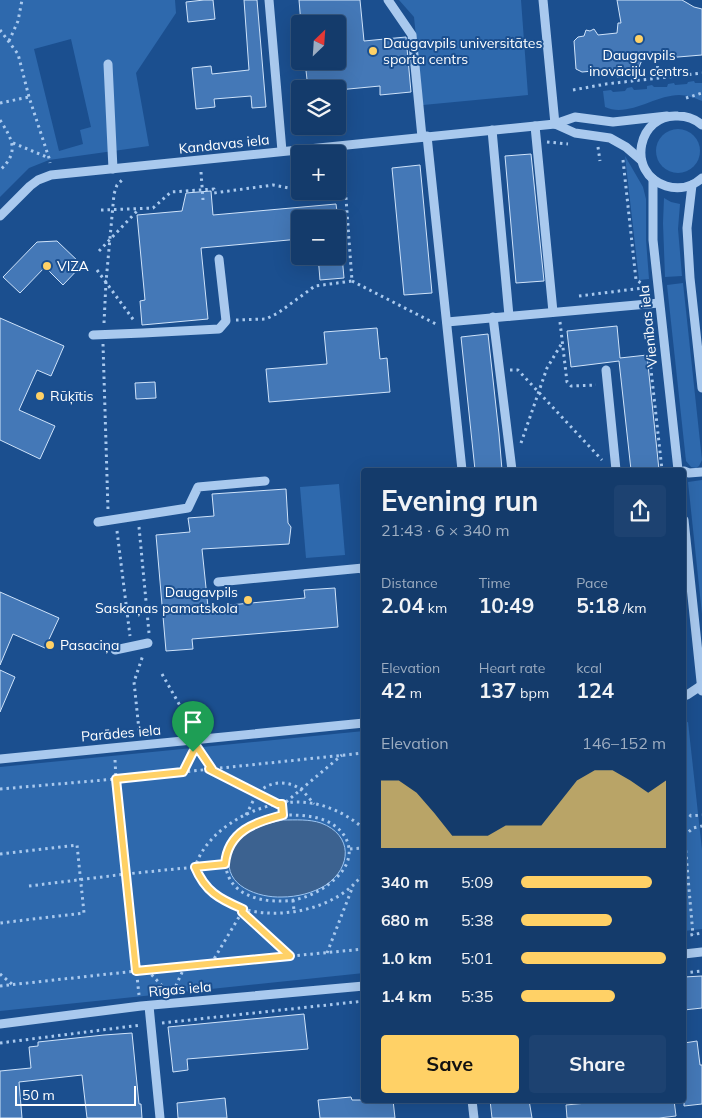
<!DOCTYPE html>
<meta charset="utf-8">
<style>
body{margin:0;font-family:Mulish,sans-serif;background:#1d4271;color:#f1f3f6;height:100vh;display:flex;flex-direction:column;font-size:19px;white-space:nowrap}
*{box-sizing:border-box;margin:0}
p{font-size:16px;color:#9dadc1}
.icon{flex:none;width:28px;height:28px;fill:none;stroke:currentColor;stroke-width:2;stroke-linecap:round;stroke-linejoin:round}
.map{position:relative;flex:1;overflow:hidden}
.details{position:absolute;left:361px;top:468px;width:325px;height:635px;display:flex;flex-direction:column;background:#143b6b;border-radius:5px;box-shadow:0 5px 20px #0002,0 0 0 1px #33557e}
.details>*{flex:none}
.needle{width:32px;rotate:25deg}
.buttons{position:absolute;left:291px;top:15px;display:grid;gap:10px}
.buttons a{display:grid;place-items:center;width:55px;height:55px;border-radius:5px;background:#143b6b;box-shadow:0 5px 20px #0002,0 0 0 1px #33557e;font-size:25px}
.scale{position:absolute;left:15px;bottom:12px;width:121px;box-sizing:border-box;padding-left:5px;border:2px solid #fff;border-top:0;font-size:14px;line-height:18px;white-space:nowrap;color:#fff;-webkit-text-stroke:4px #1b4f8f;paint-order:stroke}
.pin{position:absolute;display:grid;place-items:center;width:42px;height:42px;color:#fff;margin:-51px -21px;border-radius:50% 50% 50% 0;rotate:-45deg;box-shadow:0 0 5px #0007}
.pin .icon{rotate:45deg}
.round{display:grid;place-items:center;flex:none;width:52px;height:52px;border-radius:5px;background:#1d4271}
.overview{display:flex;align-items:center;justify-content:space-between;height:85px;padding:0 20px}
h1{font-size:28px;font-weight:700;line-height:38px}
.metrics{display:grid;grid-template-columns:repeat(3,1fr);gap:8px;height:85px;padding:5px 20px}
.metrics div{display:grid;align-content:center}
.metrics b{font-size:21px;font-weight:700}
.metrics small{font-size:14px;font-weight:400}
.metrics p{font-size:14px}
.chart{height:140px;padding:10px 20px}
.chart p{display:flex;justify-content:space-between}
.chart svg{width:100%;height:90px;margin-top:5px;fill:#ffd166;opacity:.7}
.button{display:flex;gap:10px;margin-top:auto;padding:10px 20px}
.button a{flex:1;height:58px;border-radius:5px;background:#ffd166;color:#111;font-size:20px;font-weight:700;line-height:58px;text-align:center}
.button a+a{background:#1d4271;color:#f1f3f6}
ul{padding:0 20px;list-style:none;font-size:16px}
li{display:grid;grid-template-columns:80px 60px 1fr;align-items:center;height:38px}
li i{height:12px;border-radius:6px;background:#ffd166}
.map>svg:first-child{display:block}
.green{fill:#2e69ad;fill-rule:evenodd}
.water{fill:#3c6290;stroke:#9cc4f0}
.building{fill:#4478b7;stroke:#cfe3fa}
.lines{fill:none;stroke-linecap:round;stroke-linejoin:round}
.path{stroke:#a9c9ee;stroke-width:3;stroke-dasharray:2.5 4;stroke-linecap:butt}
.minor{stroke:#a9c9ee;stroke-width:9}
.route-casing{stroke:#fff;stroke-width:10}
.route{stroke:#ffd166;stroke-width:6}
.poi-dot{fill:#ffd166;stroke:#1b4f8f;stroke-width:2}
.labels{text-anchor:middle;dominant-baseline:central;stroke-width:4;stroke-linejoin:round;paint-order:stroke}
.poi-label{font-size:14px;fill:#fff;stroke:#1b4f8f;text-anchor:start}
.street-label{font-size:14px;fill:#fff;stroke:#1b4f8f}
</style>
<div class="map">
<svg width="702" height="1118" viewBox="0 0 702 1118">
<rect width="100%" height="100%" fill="#1b4f8f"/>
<g class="green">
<path d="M0 0H175L176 13 136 73 149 146 49 160 29 168 0 197ZM71 39 91 127 80 130 83 144 59 151 34 49Z"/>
<polygon points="399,0 521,0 528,95 423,105 414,17"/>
<path d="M694 81 695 83H702V101C695 98 687 95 679 95 655 95 628 118 605 107L603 91 611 90 613 92 625 91 627 88 632 87 634 90 647 89V86L652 85 654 87H667L668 84 674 83 675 85 687 84 688 82Z"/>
<circle cx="678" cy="151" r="22"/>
<polygon points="625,156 643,187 646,199 646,240 649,279 639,280"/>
<polygon points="664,198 671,202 680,204 678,229 682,276 665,277 663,223"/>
<polygon points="683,283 702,460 699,466 696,468 691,467 686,461 667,285"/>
<polygon points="702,480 702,614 688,482"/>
<polygon points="339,484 345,555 306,558 300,487"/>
<polygon points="688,722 702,850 702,929 684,931 684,723"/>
<polygon points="364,731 364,973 0,1011 0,767"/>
</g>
<path class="water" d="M283 820C296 820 309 819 321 823 353 835 352 867 326 885 313 893 297 897 282 897 259 898 223 886 230 857 231 851 234 845 238 840 249 828 268 823 283 820Z"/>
<g class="building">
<polygon points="204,0 213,0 215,19 188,22 186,2"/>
<polygon points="244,0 257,0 266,107 252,108 251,96 214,99 215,107 196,109 192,68 211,66 212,74 249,70"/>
<polygon points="299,0 360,0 364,41 406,37 411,92 380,95 380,86 338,90 338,89 308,89 305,61 338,61 338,24 301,24"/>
<polygon points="617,0 682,0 694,7 702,9 702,55 642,60 637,72 631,76 617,77 616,69 582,72 576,69 574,41 578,37 584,36 586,30 590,31 594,29 598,35 617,33 618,23 621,23"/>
<polygon points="531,154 544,281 516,283 505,156"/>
<polygon points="420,165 432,293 404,295 392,168"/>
<polygon points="211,191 213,215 336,204 338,219 300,219 300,239 201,248 208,319 142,325 140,301 145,300 137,215 182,211 186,193"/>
<polygon points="57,241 82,265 63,285 45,267 20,293 3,277 37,242"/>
<polygon points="318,256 342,256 344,278 320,280"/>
<polygon points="0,318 64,346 51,376 37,370 19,410 55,426 40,459 0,440"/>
<polygon points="617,326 620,358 647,355 659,470 631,470 619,361 571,367 567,331"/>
<polygon points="377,328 380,359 387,358 390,392 269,402 266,369 327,364 324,332"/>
<polygon points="488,334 499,434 502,470 475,470 461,337"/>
<polygon points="155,382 156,398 136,399 135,383"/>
<polygon points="286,489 288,523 291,527 289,544 202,549 208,607 305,598 304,590 335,588 338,627 192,639 193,649 166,651 156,535 190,532 188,518 214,516 212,494"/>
<polygon points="0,592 59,618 45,648 13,634 0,665"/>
<polygon points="0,670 15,677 0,712"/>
<polygon points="702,976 702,1008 684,1010 684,977"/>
<polygon points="304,1014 308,1049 187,1059 188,1070 173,1072 168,1027"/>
<polygon points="132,1033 139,1104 141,1104 142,1118 87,1118 82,1075 19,1082 22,1118 0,1118 0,1071 31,1068 29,1047 38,1046 38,1042 104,1035"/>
<polygon points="697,1041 700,1065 702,1065 702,1104 684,1106 684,1043"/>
<polygon points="351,1097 352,1100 393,1100 395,1118 320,1118 318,1100"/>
<polygon points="225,1098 227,1118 178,1118 177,1103"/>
<polygon points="490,1100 529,1100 532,1118 492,1118"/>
<polygon points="618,1100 674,1100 676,1116 659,1118 567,1118 566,1105"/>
</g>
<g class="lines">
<g class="path">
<polyline points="0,30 18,54 29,97 49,158 50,163"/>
<polyline points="9,41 18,21 22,0"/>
<polyline points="657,53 658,78"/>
<polyline points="573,90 606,84 702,73"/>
<polyline points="686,98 702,93"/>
<polyline points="338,101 340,120"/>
<polyline points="0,103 29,97"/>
<path d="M0 120C12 139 20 152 0 170"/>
<polyline points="547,142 568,144"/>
<polyline points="13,143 49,158"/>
<polyline points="598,147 600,161"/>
<polyline points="623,160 636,280 643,284 643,294"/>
<polyline points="201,172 203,200"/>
<polyline points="311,191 346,197"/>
<polyline points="101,210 153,208 171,192 214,189 214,193 273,185 300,190"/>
<polyline points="99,251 138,210"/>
<polyline points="97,270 135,322"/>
<polyline points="352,281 436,324"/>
<polyline points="579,296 643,288"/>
<polyline points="645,315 662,470"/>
<polyline points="236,320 266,319 278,313 315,286 352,281 343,157"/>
<polyline points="560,322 567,382 571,386 596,385"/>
<polyline points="104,323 106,282 114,194 117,185 122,180"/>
<polyline points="103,344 108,510"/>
<polyline points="510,370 518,370 602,460"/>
<polyline points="521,443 547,368 562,343"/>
<polyline points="139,527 149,633"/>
<polyline points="117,531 130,636"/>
<polyline points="684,669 685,682"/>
<polyline points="162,674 191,725"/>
<polyline points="139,730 134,682 143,655"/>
<polyline points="200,751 212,768"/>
<polyline points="115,760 116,779 139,995"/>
<polyline points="209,769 277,804"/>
<polyline points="183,771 193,752"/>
<polyline points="0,789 116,779 364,753"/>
<polyline points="286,802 342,755"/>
<polyline points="282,804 283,815"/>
<polyline points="684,811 691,816 702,815"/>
<path d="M246 815C250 808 253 800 257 794 267 782 284 780 297 787 304 791 309 798 314 804"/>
<path d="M283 815C295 815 308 815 321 819 341 825 356 844 346 865 341 875 333 881 325 887 311 896 295 902 278 901 265 901 249 898 238 889 220 874 223 848 240 833 252 823 268 819 283 815Z"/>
<path d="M364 829C351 817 334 808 316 804 272 794 209 823 195 867 202 882 212 895 228 903 268 924 338 912 364 872"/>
<polyline points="684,831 693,935"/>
<polyline points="684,836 693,828 702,826"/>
<polyline points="350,849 364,848"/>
<polyline points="0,854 77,845 84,913 0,923"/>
<polyline points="29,886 126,874 225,864"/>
<polyline points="293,900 294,911"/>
<polyline points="242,911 290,956"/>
<polyline points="684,936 702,933"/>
<polyline points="327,953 353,886"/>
<polyline points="211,964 242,912"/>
<polyline points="147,970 168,992"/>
<polyline points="684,973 702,971"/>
<polyline points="0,974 13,985"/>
<polyline points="0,986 136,971 364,949"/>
<polyline points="173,992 184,968"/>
<polyline points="162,1023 364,1001"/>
<polyline points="0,1043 141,1025"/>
</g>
<g class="minor">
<polyline points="269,0 282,151"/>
<polyline points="388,0 412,35 422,137"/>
<polyline points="543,0 555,124"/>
<polyline points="108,64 113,169"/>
<polyline points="555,124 575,133 610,138 626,147 641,160"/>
<path d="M702 125C695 119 687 116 678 116 638 113 625 173 666 186 679 190 692 187 702 178"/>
<polyline points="535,126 553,312"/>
<polyline points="492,130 509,316"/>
<polyline points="427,136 462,470"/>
<polyline points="653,179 653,240 678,470"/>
<polyline points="692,185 687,228 690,278 702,388"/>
<polyline points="0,216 30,186 38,180 51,175 555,124 575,117 613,122 667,116"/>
<polyline points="493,317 512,470"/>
<polyline points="447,322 659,303"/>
<polyline points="93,335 143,333 219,329 226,321 219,259"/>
<polyline points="606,370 616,470"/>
<polyline points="684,471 689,473 702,472"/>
<polyline points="684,520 702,691"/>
<polyline points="98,522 188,508 198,487 265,481"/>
<polyline points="218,582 363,568 364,572"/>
<polyline points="115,650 148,643"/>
<polyline points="684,696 687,695 702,685"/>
<polyline points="0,759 364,723"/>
<polyline points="684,954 702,952"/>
<polyline points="149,1006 160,1118"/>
<polyline points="0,1024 141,1006 364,986"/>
<polyline points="472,1100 474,1118"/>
</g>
</g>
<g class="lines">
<g class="route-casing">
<path id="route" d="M197 747 212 769H209L278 804H282L283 815C255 822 228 831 225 864L195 867C205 891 219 899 243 909L242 912 290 956 136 971 116 779 183 772 193 752Z"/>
</g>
<use href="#route" class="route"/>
</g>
<g class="poi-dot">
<circle cx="639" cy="39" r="5"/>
<circle cx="373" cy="51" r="5"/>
<circle cx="47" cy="266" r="5"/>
<circle cx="40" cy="396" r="5"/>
<circle cx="248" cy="600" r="5"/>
<circle cx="50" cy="645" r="5"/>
</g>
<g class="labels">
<g class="poi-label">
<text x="383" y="43">Daugavpils universitātes<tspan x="383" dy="16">sporta centrs</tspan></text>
<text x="639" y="55" text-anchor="middle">Daugavpils<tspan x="639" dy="16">inovāciju centrs</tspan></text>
<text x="57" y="266">VIZA</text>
<text x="50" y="396">Rūķītis</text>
<text x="238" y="592" text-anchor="end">Daugavpils<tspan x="238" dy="16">Saskaņas pamatskola</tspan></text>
<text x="60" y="645">Pasaciņa</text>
</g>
<g class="street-label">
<text transform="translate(224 144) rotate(-6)">Kandavas iela</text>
<text transform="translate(648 326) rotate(-96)">Vienības iela</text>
<text transform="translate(121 733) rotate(-5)">Parādes iela</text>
<text transform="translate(180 989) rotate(-5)">Rīgas iela</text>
</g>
</g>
</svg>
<div class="buttons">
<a><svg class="needle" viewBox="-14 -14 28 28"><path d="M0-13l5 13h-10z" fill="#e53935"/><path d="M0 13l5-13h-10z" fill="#9dadc1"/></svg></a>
<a><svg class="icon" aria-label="layers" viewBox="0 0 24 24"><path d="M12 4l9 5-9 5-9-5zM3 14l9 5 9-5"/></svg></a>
<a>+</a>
<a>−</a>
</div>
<div class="scale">50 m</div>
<div class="pin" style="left:193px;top:752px;background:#1e9e55"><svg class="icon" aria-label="arrive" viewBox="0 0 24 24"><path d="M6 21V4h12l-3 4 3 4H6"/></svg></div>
<section class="details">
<div class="overview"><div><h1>Evening run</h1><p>21:43 · 6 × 340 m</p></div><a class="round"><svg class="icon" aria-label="share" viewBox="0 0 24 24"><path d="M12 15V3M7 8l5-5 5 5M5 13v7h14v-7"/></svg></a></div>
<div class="metrics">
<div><p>Distance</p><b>2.04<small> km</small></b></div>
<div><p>Time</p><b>10:49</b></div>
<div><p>Pace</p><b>5:18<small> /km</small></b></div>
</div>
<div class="metrics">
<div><p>Elevation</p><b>42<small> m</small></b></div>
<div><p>Heart rate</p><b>137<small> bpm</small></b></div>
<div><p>kcal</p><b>124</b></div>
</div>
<div class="chart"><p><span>Elevation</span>146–152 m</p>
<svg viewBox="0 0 160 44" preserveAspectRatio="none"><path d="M0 44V11L10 11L20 17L30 27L40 38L50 38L60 38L70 33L80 33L90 33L100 22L110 11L120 6L130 6L140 11L150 17L160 11V44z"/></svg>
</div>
<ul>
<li><b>340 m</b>5:09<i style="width:90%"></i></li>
<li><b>680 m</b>5:38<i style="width:63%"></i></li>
<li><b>1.0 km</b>5:01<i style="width:100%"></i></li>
<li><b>1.4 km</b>5:35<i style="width:65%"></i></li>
</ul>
<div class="button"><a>Save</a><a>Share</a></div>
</section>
</div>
